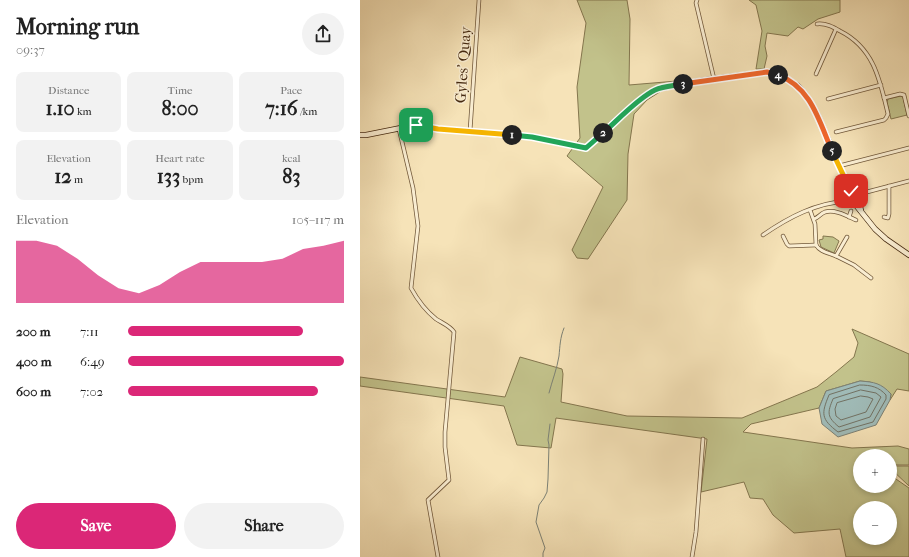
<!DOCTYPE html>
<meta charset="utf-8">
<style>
body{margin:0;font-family:"IM FELL French Canon",serif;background:#f2f2f2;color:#222;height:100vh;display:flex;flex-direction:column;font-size:15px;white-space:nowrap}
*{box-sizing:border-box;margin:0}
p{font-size:13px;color:#767676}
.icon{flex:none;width:22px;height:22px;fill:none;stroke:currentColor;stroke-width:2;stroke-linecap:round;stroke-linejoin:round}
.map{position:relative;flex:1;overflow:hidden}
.side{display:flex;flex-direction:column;background:#fff;width:360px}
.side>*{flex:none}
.buttons{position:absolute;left:493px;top:449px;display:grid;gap:8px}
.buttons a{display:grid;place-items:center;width:44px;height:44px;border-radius:50%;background:#fff;box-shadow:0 2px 6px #0003;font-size:20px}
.pin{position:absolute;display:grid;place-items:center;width:34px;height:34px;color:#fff;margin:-17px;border-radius:8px;box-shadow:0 2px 6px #0006}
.km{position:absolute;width:20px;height:20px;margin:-10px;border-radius:50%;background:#222;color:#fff;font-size:11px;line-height:20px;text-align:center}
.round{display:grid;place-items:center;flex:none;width:42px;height:42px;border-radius:21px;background:#f2f2f2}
.headline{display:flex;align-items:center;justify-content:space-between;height:68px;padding:0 16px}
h1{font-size:22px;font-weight:800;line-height:30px}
.figures{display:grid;grid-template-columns:repeat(3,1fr);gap:6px;height:68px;padding:4px 16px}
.figures div{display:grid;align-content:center;border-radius:8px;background:#f2f2f2;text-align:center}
.figures b{font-size:20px;font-weight:800}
.figures small{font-size:11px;font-weight:400}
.figures p{font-size:11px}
.chart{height:112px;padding:8px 16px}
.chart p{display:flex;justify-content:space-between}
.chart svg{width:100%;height:72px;margin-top:4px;fill:#db2777;opacity:.7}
.primary-button{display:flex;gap:8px;margin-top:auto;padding:8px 16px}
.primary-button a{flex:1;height:46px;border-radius:24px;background:#db2777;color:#fff;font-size:16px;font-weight:800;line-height:46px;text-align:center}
.primary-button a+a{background:#f2f2f2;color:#222}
ul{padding:0 16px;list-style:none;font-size:13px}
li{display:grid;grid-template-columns:64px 48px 1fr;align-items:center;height:30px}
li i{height:10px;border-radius:5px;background:#db2777}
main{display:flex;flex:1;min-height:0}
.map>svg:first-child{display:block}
.green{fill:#c2c28b;stroke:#84764e;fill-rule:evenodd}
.water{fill:#a0bcb9;stroke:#7c8175}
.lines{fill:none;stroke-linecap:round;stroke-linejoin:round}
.shore{stroke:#727264;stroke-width:1}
.stream{stroke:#7c8175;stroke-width:1}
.street-casing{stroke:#71583a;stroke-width:4.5}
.secondary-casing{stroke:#452910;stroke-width:6}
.street{stroke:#f9edd1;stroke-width:3}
.secondary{stroke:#f9edd1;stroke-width:4.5}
.split-1-casing{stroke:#fff;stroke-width:8}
.split-2-casing{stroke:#fff;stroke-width:8}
.split-3-casing{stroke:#fff;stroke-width:8}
.split-4-casing{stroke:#fff;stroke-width:8}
.split-5-casing{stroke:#fff;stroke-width:8}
.split-6-casing{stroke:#fff;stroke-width:8}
.split-1{stroke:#f5b400;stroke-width:5}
.split-2{stroke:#22a559;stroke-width:5}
.split-3{stroke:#22a559;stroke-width:5}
.split-4{stroke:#f0652b;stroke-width:5}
.split-5{stroke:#f0652b;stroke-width:5}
.split-6{stroke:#f5b400;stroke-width:5}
.labels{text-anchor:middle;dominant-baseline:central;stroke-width:3;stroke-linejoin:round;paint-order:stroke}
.street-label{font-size:15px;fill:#452910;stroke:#f9edd1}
</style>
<main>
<section class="side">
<div class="headline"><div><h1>Morning run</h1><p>09:37</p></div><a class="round"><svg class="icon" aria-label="share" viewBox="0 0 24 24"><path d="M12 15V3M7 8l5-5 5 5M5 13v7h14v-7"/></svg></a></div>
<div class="figures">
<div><p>Distance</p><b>1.10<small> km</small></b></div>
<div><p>Time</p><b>8:00</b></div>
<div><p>Pace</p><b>7:16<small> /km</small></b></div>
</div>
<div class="figures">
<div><p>Elevation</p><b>12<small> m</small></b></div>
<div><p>Heart rate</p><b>133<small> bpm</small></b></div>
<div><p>kcal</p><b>83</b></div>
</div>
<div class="chart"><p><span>Elevation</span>105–117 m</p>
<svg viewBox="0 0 160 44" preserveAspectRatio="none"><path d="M0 44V6L10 6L20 9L30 17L40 27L50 35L60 38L70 33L80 25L90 19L100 19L110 19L120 19L130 17L140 11L150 9L160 6V44z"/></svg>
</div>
<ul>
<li><b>200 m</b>7:11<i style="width:81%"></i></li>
<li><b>400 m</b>6:49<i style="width:100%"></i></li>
<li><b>600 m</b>7:02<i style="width:88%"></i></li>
</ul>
<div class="primary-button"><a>Save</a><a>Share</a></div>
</section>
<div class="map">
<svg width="549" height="557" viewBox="0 0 549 557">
<rect width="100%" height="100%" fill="#f6e3b8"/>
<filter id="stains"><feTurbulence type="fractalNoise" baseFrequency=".005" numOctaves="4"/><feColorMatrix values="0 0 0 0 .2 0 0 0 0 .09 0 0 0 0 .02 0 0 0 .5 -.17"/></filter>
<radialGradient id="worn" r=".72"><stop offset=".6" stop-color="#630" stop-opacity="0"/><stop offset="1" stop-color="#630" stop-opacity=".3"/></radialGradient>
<g class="green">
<polygon points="217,0 267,0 270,19 269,85 317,81 287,100 274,114 268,154 267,200 228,259 217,258 212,250 243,187 207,156 220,138 217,87 226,23"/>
<polygon points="389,0 480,0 480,12 458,19 443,29 438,27 428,36 407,33 405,46 407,56 404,69 396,69 402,31 396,5"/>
<polygon points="541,96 543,97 547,115 531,119 527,102 528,99"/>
<polygon points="463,236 473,237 479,241 474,253 461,247 459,240 463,239"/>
<path d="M492 329 549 354V391L537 389 530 400 531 394 510 382 500 381 466 391 459 408 391 424 383 432 492 448 538 446 549 449V465H530V456H500V486H530V473L533 477 549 488V557H486L480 529 434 533 413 515 403 499 390 498 384 482 341 492 347 439 196 418 191 448 157 445 144 406 0 386V377L145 397 160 357 202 369 203 374 201 402 267 416 382 418 457 387 476 372 494 357 498 343ZM500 508H530V538H500Z"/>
<polygon points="530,466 549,466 549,486 530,468"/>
</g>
<path class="water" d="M500 381C514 382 521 383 531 394L530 400 516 425 478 437 462 424 459 408 466 391Z"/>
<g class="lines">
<g class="shore">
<path d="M500 385C511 385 519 387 526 395V399L513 422 478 432C461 419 461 414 469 395Z"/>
<path d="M501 390 516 393 521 397 510 417 479 427C467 417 467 413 473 399Z"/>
<polygon points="501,396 508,397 513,399 506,412 481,420 476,416 475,409 477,403"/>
</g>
<g class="stream">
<path d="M189 393C192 381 197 369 199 356 200 346 200 338 204 328"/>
<polyline points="183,557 183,553 185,548 176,522 179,505 184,498 187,492 188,479 189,445 188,440 190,424"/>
</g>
<g class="street-casing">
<g id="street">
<polyline points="337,0 336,3 354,79"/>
<path d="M457 24C466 23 473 27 480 31 514 48 520 80 528 114L526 118 524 120 476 132"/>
<polyline points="456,74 476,29"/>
<polyline points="524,98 540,94 544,95 549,116"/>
<polyline points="468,99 521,85"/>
<path d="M39 129 53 188 58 226 51 288C57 299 66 311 76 319 82 323 90 326 94 332L85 432V447L89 480 68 500 78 557"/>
<polyline points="110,131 119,0"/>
<polyline points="479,166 549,148"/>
<polyline points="503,193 549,181"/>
<polyline points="450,210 455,224 456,245"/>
<polyline points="489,217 491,211"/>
<polyline points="524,217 528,218 529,214 529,186"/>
<path d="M454 219C458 218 460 214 465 212 475 209 487 216 496 220"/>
<path d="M403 235C429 217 456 203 487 201"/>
<polyline points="423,236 427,244 429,246 456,245"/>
<path d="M456 245C460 252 469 253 476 256L487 237"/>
<polyline points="476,256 494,265 511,278"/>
<polyline points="332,557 336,532 343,439"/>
</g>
</g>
<g class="secondary-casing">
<g id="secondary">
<path d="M0 135H6L56 125 78 129 172 137 226 148C246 130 277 97 301 88L346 80 407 72 426 78 438 86 445 94 457 114 487 183C491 188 497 191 500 195L499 201 501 211"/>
<polyline points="487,183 488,193 486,197 489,203 495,204 515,229 526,239 549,255"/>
</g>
</g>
<use href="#street" class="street"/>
<use href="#secondary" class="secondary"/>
</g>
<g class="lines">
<g class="split-1-casing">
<polyline id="split-1" points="56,125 78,129 152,135"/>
</g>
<g class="split-2-casing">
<polyline id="split-2" points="152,135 172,137 226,148 243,133"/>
</g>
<g class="split-3-casing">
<path id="split-3" d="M243 133C257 121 278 98 295 90 304 86 314 86 323 84"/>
</g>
<g class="split-4-casing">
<polyline id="split-4" points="323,84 407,72 418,75"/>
</g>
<g class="split-5-casing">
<path id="split-5" d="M418 75C451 87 459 121 472 151"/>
</g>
<g class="split-6-casing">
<polyline id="split-6" points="472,151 487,183 493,191 491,191"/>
</g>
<use href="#split-1" class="split-1"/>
<use href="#split-2" class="split-2"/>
<use href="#split-3" class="split-3"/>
<use href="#split-4" class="split-4"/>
<use href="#split-5" class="split-5"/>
<use href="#split-6" class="split-6"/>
</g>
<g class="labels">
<g class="street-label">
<text transform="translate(103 65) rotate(-86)">Gyles' Quay</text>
</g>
</g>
<rect width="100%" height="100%" filter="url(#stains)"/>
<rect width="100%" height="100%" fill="url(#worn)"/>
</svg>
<div class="buttons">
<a>+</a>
<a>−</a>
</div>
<div class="pin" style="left:56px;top:125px;background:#1e9e55"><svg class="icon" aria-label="arrive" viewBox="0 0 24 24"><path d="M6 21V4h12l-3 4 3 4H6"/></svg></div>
<div class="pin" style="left:491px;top:191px;background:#d93025"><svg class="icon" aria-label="check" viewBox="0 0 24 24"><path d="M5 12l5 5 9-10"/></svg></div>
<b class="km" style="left:152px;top:135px">1</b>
<b class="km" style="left:243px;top:133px">2</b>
<b class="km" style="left:323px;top:84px">3</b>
<b class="km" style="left:418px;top:75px">4</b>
<b class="km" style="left:472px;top:151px">5</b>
</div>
</main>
